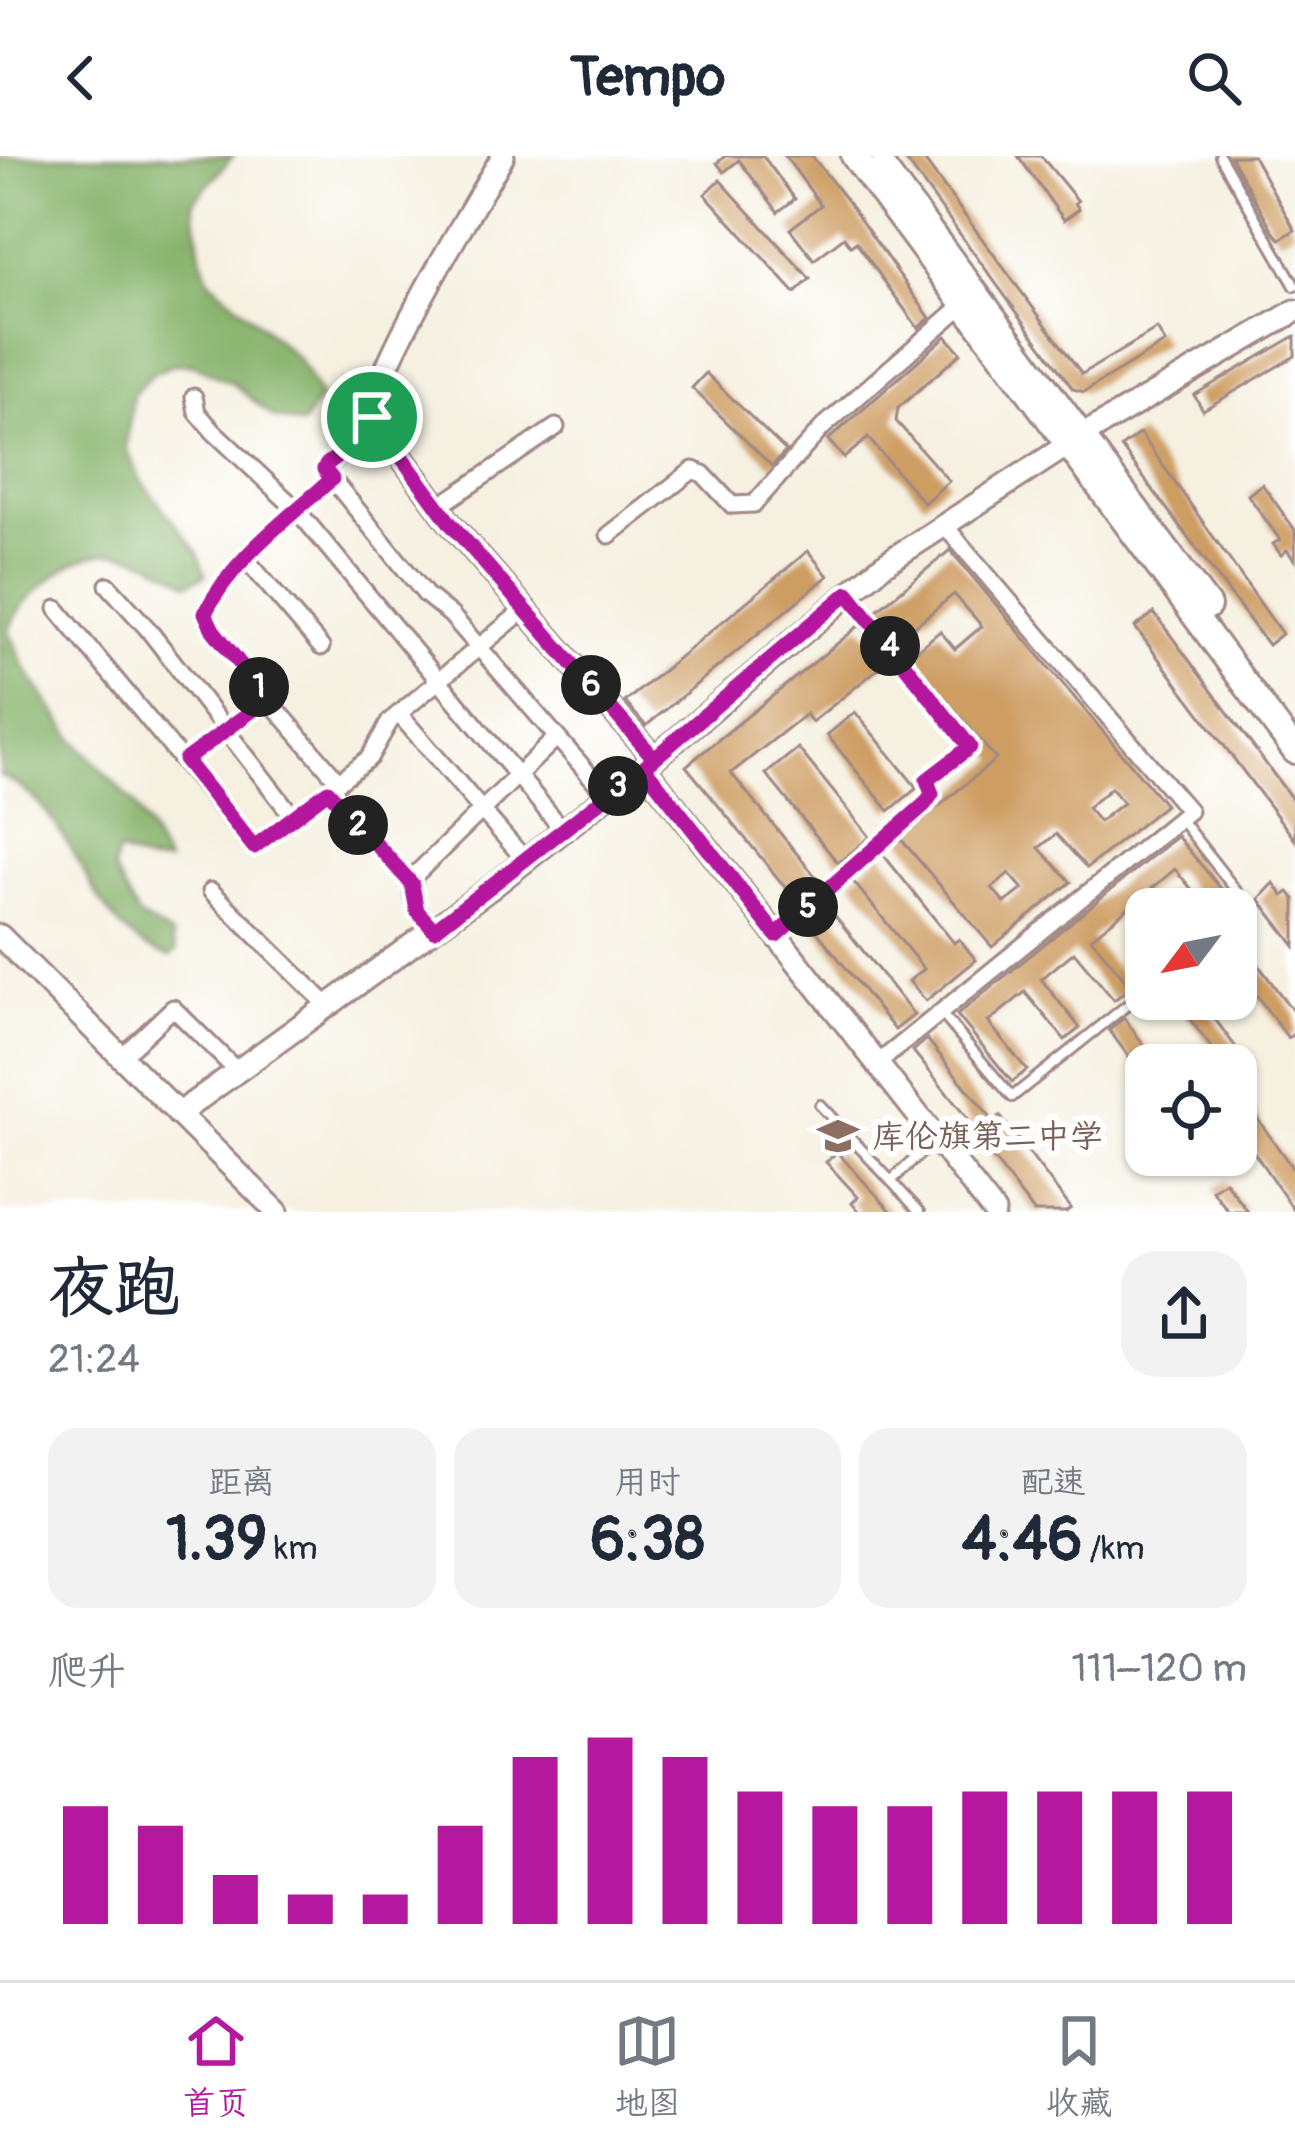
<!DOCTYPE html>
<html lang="zh">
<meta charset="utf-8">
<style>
body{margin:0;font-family:Pangolin,"LXGW WenKai TC",sans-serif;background:#f2f2f3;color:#1f2937;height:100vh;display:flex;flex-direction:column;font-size:45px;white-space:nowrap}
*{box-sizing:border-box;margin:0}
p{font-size:39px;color:#747a83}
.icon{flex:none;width:66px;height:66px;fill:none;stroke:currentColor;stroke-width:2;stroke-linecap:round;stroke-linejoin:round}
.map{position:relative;height:1056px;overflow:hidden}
.details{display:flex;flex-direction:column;background:#fff;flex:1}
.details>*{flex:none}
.needle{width:78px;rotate:238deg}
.tools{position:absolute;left:1125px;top:732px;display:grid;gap:24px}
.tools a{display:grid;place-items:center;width:132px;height:132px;border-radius:24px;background:#fff;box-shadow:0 3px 9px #0004;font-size:60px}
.pin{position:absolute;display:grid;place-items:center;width:102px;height:102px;color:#fff;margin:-51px;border:6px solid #fff;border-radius:50%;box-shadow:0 3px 12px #0007}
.km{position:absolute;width:60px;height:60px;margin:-30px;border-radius:50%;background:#222;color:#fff;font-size:33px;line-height:60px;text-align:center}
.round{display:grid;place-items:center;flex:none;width:126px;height:126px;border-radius:36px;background:#f2f2f3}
.summary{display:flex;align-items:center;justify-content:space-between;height:204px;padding:0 48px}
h1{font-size:66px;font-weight:800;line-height:90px}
.metrics{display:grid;grid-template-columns:repeat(3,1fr);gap:18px;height:204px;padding:12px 48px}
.metrics div{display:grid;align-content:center;border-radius:30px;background:#f2f2f3;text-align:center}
.metrics b{font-size:60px;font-weight:800}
.metrics small{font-size:33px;font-weight:400}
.metrics p{font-size:33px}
.chart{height:336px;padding:24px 48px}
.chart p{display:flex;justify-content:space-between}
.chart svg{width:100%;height:216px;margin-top:12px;stroke:#b5179e;stroke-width:6}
header{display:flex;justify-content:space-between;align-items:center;height:156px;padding:0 48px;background:#fff;font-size:54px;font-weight:800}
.menu{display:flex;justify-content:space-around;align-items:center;height:168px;border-top:3px solid #e0e1e3;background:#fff;font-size:33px;color:#747a83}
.menu a{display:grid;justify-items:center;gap:6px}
.menu .selected{color:#b5179e}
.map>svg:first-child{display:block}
.forest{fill:#86b26a;stroke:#68684a;stroke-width:3}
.building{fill:#ce9d62;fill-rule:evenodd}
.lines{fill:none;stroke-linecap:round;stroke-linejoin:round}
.lane-casing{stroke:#a08886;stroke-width:14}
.street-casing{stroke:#a08886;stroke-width:21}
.secondary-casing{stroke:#a08886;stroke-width:27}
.primary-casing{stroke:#a08886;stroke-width:30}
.lane{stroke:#fff;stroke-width:8}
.street{stroke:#fff;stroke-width:15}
.secondary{stroke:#fff;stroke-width:21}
.primary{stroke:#fff;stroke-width:24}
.route-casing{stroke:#fff;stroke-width:24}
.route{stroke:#b5179e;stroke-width:15}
.labels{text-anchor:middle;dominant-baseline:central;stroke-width:12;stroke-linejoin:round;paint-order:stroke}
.education-label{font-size:33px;fill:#785e54;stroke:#fff;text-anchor:start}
</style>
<header><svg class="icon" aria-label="back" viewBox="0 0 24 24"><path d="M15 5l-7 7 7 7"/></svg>Tempo<svg class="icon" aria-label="search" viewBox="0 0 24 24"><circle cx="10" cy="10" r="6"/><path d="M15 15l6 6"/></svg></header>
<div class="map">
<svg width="1295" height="1056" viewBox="0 0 1295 1056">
<rect width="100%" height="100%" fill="#fff"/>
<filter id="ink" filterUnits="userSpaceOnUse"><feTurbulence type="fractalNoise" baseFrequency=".00833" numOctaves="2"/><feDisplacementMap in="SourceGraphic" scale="24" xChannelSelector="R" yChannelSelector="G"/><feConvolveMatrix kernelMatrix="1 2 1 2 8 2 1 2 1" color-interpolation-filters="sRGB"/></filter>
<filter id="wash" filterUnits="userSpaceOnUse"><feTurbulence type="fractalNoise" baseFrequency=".004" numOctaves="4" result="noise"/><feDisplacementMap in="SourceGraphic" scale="48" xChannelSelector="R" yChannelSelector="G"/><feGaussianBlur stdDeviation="2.7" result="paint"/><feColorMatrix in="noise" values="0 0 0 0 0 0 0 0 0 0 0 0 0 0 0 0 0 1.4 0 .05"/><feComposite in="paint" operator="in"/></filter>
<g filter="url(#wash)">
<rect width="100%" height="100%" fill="#f5f0e0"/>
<path class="forest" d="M0 0H233L193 46 201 100 209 123 299 204 320 242 302 269 273 261 235 229 191 208H174L151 219 133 239 126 292 141 325 197 395 206 420 188 427C135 395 101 381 49 424 30 441 17 451 9 475L25 512 76 586 134 648 167 707H149L118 696 113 713 138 760 171 779 176 795 170 801C80 775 83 654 0 620Z"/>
<g id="blocks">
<g class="building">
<polygon points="725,0 763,0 795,43 778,56 739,4 724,16 717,7"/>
<polygon points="785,0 812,0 847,45 930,162 918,172 856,86 851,90 844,81 814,104 790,73 821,49"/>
<polygon points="903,0 921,0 1082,218 1157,173 1165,187 1084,236 1073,233"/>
<polygon points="1018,0 1041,0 1078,45 1075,47 1079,53 1064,64"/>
<polygon points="1230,0 1253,0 1295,74 1280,83 1275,78"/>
<polygon points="720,24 810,123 795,137 705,38"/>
<polygon points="946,180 961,197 898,252 896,265 949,325 924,347 868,282 844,302 828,284"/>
<polygon points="1295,180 1295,200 1203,254 1194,239"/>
<polygon points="706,217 786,295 772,310 692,232"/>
<polygon points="1140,277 1282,478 1268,489 1121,291"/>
<polygon points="1262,328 1295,374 1295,405 1287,394 1281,399 1273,388 1280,384 1248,339"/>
<path d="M950 394 1165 649 1087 712 1056 678 1039 692 1071 726 992 791 900 682 996 603 910 500 940 475 955 493 982 470 954 438 899 483 876 455ZM1111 632 1123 647 1099 666 1087 652ZM1009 717 1023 733 1005 747 992 732Z"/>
<polygon points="808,395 828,420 646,570 625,546"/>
<polygon points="1154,457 1295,647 1295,684 1135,471"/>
<polygon points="860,469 889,504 812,566 806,558 731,617 820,726 799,748 686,610"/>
<polygon points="855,556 917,632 889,655 827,579"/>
<polygon points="798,592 870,681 838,707 766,618"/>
<polygon points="1177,680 1233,747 1226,753 1208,753 1175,713 1144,739 1156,753 1146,753 1146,774 1128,752 1091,782 1131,831 1114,844 1074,796 1041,823 1080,872 1065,884 1025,836 988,866 1027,914 1012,926 957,859"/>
<polygon points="882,697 954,787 959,783 976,804 926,845 909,825 924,813 852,724"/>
<polygon points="1274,727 1283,740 1289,736 1295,743 1295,790 1259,743"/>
<polygon points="825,747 914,859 895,874 807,763"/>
<polygon points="1236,779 1295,858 1295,877 1288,882 1236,812"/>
<polygon points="1175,843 1200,843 1249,909 1236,918 1236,909 1224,909"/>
<polygon points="1124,862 1159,909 1146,909 1146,924 1109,874"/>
<polygon points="927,883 993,965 1000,960 1071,1052 1066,1056 1034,1056 975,979 979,977 913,895"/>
<polygon points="1236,932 1295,1016 1295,1056 1236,970"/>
<polygon points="837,996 892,1056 860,1056 852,1047 858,1041 826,1006"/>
<polygon points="1225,1025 1248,1056 1229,1056 1212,1034"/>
</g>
</g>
</g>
<g filter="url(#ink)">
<use href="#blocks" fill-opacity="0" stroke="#a08886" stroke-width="3"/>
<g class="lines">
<g class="lane-casing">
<g id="lane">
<polyline points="1220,0 1295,130"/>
<polyline points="1181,664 1245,746 1246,754 1236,762"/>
<polyline points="777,779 925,648 932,638 927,624 970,591 851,442"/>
<polyline points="941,857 1012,941 1146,834"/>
<polyline points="820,949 920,1056"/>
<polyline points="891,1025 934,985"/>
</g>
</g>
<g class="street-casing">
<g id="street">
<polyline points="194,241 197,256 213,275 297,354 563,674"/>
<polyline points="372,261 359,272 360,284 324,313 426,439 451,459 607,639"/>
<path d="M332 323C286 363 234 402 205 457L213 474 268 543 339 626"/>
<polyline points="438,351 556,271"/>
<polyline points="609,379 693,314 703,318 732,349 754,348 823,271 964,148"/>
<polyline points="245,402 321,491"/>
<polyline points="108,429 147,472 294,662"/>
<polyline points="57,453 254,691 369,602 390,565 525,453"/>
<polyline points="399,558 525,704"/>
<polyline points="185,604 268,543"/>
<polyline points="328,635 412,728"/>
<polyline points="211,735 328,850"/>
<path d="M434 774C418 756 407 743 415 719L556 582"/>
<polyline points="121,901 173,852 237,915"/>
<polyline points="877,908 1189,655 944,369"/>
</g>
</g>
<g class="secondary-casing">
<g id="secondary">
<path d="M503 0C477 44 369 221 372 261L450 367 654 602"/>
<polyline points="644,611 994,1056"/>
<polyline points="0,780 277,1056"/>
<polyline points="178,958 492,731 644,611 883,409 1083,279 1295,155"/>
</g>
</g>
<g class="primary-casing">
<g id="primary">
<polyline points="854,0 1295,595"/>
<polyline points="882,11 1208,450"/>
</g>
</g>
<use href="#lane" class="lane"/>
<use href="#street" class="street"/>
<use href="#secondary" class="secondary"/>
<use href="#primary" class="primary"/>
</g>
</g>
<g class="lines" filter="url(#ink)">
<g class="route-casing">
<path id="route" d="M372 261 359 272 360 284 327 308 324 313 332 323C286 364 233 402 205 457L213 474 268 543 185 604 254 691 328 635 412 728 417 755 434 774 644 611 848 437 970 591 927 624 932 638 925 648 776 779 644 611 654 602 450 367 372 261"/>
</g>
<use href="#route" class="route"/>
</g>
<defs>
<g id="school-bare" transform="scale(3.24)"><path d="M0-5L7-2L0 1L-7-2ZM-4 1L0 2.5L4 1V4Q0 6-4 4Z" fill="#8d6e63" stroke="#fff" stroke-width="2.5" paint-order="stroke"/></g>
</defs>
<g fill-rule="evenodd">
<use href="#school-bare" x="838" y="980"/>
</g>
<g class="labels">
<g class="education-label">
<text x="872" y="980">库伦旗第二中学</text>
</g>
</g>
</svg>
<div class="tools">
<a><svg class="needle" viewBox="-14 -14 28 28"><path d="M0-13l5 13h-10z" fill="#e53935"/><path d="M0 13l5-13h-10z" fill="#747a83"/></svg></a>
<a><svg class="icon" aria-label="locate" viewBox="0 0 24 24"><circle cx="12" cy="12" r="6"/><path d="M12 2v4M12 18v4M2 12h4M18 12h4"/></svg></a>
</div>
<div class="pin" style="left:372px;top:261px;background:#1e9e55"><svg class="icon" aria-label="arrive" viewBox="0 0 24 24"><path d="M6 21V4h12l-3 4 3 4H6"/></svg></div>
<b class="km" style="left:259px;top:531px">1</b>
<b class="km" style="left:358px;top:669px">2</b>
<b class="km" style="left:618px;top:630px">3</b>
<b class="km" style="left:890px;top:490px">4</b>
<b class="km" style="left:808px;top:751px">5</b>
<b class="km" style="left:591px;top:529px">6</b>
</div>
<section class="details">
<div class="summary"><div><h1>夜跑</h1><p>21:24</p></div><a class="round"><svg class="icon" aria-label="share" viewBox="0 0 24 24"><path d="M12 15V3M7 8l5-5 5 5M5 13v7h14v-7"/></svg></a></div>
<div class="metrics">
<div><p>距离</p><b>1.39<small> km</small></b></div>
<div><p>用时</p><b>6:38</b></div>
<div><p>配速</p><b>4:46<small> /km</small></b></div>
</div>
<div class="chart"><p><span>爬升</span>111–120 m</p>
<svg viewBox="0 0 160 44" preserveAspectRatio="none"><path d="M5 44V20M15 44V24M25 44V34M35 44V38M45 44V38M55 44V24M65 44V10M75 44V6M85 44V10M95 44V17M105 44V20M115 44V20M125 44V17M135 44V17M145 44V17M155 44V17"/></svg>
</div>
</section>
<nav class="menu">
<a class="selected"><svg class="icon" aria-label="home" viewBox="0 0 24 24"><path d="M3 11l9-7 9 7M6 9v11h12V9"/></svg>首页</a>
<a><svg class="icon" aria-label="map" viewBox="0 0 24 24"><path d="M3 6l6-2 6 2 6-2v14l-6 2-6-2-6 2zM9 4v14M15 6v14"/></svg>地图</a>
<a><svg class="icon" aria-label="saved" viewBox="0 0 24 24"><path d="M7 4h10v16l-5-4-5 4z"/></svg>收藏</a>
</nav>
